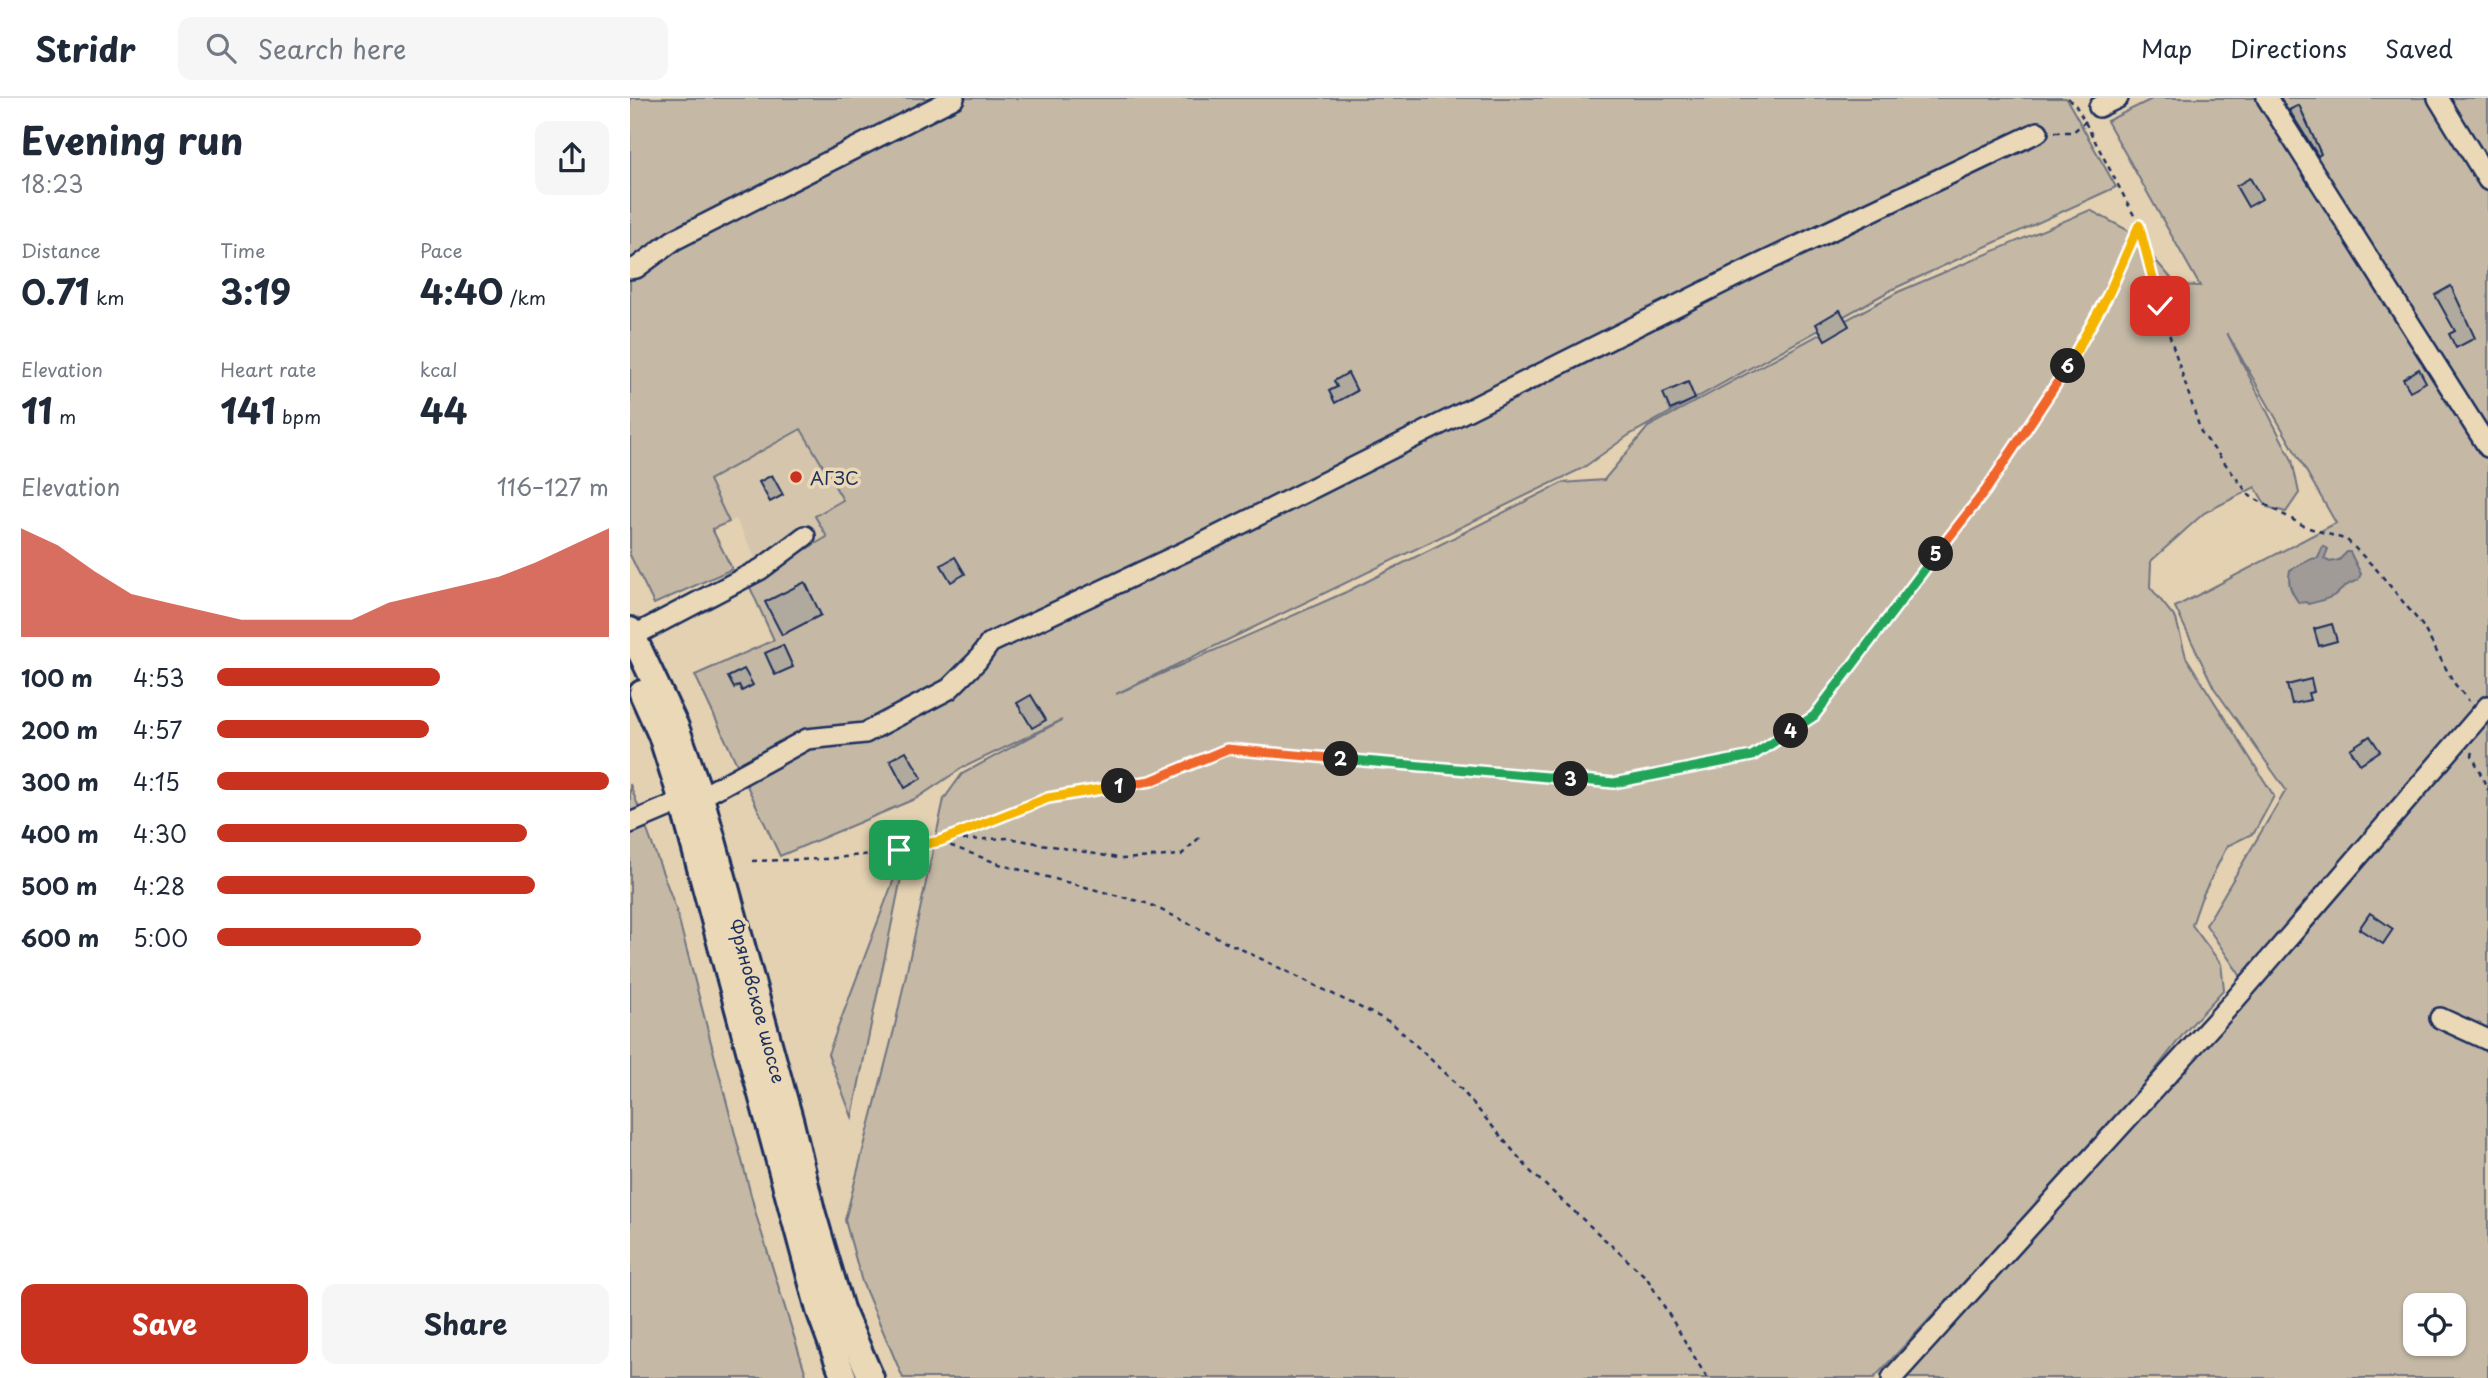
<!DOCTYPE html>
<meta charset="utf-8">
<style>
body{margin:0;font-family:"Playpen Sans",sans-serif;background:#f6f6f7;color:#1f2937;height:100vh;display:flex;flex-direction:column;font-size:26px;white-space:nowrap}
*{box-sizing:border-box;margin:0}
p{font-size:23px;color:#747a83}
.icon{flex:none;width:38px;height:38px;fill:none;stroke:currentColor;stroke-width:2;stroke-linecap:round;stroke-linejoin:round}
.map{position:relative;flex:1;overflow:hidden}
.details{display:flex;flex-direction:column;background:#fff;width:630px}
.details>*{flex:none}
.tools{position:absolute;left:1773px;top:1195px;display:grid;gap:14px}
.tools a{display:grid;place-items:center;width:63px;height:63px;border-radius:14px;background:#fff;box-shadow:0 2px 5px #0004;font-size:35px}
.pin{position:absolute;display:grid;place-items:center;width:60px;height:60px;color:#fff;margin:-30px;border-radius:14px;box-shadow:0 4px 10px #0006}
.km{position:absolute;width:35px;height:35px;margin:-18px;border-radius:50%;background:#222;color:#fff;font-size:19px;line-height:35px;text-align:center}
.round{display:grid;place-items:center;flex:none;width:74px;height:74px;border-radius:14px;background:#f6f6f7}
.summary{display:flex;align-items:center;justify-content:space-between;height:119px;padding:0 21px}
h1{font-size:38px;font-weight:700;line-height:52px}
.figures{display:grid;grid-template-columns:repeat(3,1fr);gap:10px;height:119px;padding:7px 21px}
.figures div{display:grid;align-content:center}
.figures b{font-size:35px;font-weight:700}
.figures small{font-size:19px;font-weight:400}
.figures p{font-size:19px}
.chart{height:196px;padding:14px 21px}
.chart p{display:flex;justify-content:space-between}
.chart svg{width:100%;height:126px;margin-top:7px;fill:#c8321e;opacity:.7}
.button{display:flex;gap:14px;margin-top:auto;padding:14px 21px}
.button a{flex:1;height:80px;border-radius:14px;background:#c8321e;color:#fff;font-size:28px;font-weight:700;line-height:80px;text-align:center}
.button a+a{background:#f6f6f7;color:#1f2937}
ul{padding:0 21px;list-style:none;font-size:23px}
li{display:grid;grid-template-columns:112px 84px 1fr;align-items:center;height:52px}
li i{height:18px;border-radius:9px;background:#c8321e}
header{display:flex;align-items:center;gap:42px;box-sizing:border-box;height:98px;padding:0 35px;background:#fff;border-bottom:2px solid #e0e1e3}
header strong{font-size:33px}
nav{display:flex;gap:38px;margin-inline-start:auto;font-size:24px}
.search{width:490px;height:63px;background:#f6f6f7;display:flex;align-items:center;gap:18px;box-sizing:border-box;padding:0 24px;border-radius:14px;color:#747a83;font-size:26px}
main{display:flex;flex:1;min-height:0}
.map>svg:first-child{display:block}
.built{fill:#d4c5ac}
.green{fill:#c5b9a6;stroke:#707482;stroke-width:2;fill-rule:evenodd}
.water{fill:#a19b98;stroke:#6b7081;stroke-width:2}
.building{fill:#b0a99d;stroke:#1b2f5e;stroke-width:2}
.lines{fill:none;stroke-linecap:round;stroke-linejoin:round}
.minor-casing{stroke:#1b2f5e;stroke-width:24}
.major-casing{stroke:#1b2f5e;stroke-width:30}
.path{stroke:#1b2f5e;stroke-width:2.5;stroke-dasharray:5 5;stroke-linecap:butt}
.minor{stroke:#ebd8b6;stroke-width:19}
.major{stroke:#ebd8b6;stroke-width:24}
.split-1-casing{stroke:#fff;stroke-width:14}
.split-2-casing{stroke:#fff;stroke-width:14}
.split-3-casing{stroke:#fff;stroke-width:14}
.split-4-casing{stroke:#fff;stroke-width:14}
.split-5-casing{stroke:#fff;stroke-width:14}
.split-6-casing{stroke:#fff;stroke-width:14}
.split-7-casing{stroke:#fff;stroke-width:14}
.split-1{stroke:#f5b400;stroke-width:9}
.split-2{stroke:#f0652b;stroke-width:9}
.split-3{stroke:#22a559;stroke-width:9}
.split-4{stroke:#22a559;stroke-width:9}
.split-5{stroke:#22a559;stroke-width:9}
.split-6{stroke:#f0652b;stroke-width:9}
.split-7{stroke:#f5b400;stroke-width:9}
.poi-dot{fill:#c8321e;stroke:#ebd8b6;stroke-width:2.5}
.labels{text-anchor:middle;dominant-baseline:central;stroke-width:7;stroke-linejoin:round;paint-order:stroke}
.poi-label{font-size:18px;fill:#1b2f5e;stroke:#ebd8b6;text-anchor:start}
.street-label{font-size:18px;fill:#1b2f5e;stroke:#ebd8b6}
</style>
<header>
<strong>Stridr</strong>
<div class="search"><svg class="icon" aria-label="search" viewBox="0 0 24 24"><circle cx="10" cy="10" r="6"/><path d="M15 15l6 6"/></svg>Search here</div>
<nav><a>Map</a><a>Directions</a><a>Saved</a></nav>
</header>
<main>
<section class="details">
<div class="summary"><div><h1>Evening run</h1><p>18:23</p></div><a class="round"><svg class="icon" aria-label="share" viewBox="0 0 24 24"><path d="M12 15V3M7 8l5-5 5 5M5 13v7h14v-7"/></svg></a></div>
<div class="figures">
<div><p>Distance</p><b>0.71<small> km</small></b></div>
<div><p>Time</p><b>3:19</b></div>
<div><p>Pace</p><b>4:40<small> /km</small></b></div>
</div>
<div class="figures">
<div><p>Elevation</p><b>11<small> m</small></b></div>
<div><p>Heart rate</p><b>141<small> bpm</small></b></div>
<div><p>kcal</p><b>44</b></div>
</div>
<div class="chart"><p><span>Elevation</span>116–127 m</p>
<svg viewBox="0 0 160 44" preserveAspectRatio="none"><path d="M0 44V6L10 12L20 21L30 29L40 32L50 35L60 38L70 38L80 38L90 38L100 32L110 29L120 26L130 23L140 18L150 12L160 6V44z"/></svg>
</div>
<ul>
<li><b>100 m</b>4:53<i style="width:57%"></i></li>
<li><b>200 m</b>4:57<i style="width:54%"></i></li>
<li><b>300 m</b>4:15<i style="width:100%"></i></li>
<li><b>400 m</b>4:30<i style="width:79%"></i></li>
<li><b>500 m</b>4:28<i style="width:81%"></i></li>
<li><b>600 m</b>5:00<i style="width:52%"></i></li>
</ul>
<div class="button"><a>Save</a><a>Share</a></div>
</section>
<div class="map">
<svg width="1858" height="1280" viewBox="0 0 1858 1280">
<rect width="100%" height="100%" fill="#e3d1b2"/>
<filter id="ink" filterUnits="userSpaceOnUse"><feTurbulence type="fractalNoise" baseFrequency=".0143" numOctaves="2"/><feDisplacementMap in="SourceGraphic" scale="14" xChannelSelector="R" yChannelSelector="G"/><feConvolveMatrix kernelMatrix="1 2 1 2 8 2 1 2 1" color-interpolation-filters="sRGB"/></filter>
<g filter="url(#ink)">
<polygon class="built" points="172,330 213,402 197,439 137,474 131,471 106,421 99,424 79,382"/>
<g class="green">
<path d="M0 0H1436L1486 89 1263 191 999 337 953 370 486 596 716 494 932 385 974 382 1018 329 1268 194 1460 112 1501 134 1547 187 1570 188 1477 23 1524 0H1858V1280H1271L1622 895 1576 827 1656 692 1584 590 1545 509 1706 425 1597 235 1662 362 1669 395 1656 414 1637 409 1625 389 1574 415 1521 463 1520 489 1546 521 1556 559 1644 698 1624 735 1597 748 1571 801 1562 827 1591 866 1594 891 1555 934 1486 1022 1244 1280H273L232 1184 215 1122 264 932 314 701 332 676 432 622 332 670 287 700 150 758 65 577 144 542 118 485 197 439 185 418 213 402 171 331 79 382 99 424 82 431 102 471 24 506 0 457ZM1785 1208H1824V1246H1785Z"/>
<polygon points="0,686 46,811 127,1120 177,1280 0,1280"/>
<polygon points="279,741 222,1019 198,956"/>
</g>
<path class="water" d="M1693 448 1698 451 1694 461 1700 464 1709 462 1717 454H1720L1731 476 1728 482C1718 486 1715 488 1708 495 1700 501 1687 504 1678 506L1676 504 1669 505C1661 494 1657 486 1660 472L1681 461 1688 460Z"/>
<g class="building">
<polygon points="1669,7 1691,56 1688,58 1659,12"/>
<polygon points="1620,80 1632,101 1618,109 1606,88"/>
<polygon points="1821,188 1845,240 1826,250 1819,236 1825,233 1805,197"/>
<polygon points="1210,212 1219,228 1195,242 1186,226"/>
<polygon points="1789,271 1796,284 1780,293 1773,281"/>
<polygon points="718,275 727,293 705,305 699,293 707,289 704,283"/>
<polygon points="1058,284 1065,301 1040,312 1033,295"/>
<polygon points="142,377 153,397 140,404 129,384"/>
<polygon points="325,459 335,476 321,484 311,467"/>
<polygon points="175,484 191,517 152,537 135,504"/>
<polygon points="1702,526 1707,543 1689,548 1684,531"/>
<polygon points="153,547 163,569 145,577 135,555"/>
<polygon points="114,571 123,587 112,593 109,587 104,590 98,579"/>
<polygon points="1681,581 1684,594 1678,595 1680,602 1662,606 1657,587"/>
<polygon points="401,597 416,622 402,630 387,605"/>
<polygon points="1740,638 1750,653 1730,666 1720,651"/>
<polygon points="276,653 292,680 275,690 260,662"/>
<polygon points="1740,815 1763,831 1753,846 1729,831"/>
</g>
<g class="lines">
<g class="minor-casing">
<g id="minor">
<polyline points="1637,0 1858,349"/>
<polyline points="1808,0 1858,82"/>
<polyline points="1469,9 1488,0"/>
<polyline points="0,171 6,170 44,142 324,0"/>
<polyline points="3,538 131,471 175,438"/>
<polyline points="71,699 177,641 235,635 319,591 347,563 360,545 571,446 1124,169 1408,34"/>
<polyline points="0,725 52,703"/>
<polyline points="1810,920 1858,942"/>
<polyline points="1262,1280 1603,904 1858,608"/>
</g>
</g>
<g class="major-casing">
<g id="major">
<polyline points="0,532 46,629 71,699 161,1025 182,1113 211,1211 241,1280"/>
<polyline points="12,595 31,637 52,703 189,1212 214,1280"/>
</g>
</g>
<g class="path">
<polyline points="1438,0 1446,8 1455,24 1509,127 1530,208 1571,334 1620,398 1676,429 1717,442 1747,472 1792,527 1824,585 1839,603"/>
<polyline points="1425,34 1443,34 1456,23"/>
<polyline points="1843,654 1842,657 1858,692"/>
<polyline points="313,743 379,740 493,761 551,757 570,739"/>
<polyline points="311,744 372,767 519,806 762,925 825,984 901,1074 1017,1180 1077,1280"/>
<polyline points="122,763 195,761 269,753 310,743 418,700 521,683 597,651 984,685 1122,658 1184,618 1269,503 1356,392 1443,260 1479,195 1509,127"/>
</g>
<use href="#minor" class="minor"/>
<use href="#major" class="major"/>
</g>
</g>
<g class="lines" filter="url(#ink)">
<g class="split-1-casing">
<polyline id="split-1" points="269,752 310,743 418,700 489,688"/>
</g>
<g class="split-2-casing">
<polyline id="split-2" points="489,688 521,683 597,651 711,661"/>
</g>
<g class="split-3-casing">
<polyline id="split-3" points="711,661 941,681"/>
</g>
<g class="split-4-casing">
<polyline id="split-4" points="941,681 984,685 1122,658 1161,633"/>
</g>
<g class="split-5-casing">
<polyline id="split-5" points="1161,633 1184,618 1306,456"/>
</g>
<g class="split-6-casing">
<polyline id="split-6" points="1306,456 1356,392 1438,268"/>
</g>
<g class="split-7-casing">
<polyline id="split-7" points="1438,268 1479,195 1509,127 1530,208"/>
</g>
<use href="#split-1" class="split-1"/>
<use href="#split-2" class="split-2"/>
<use href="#split-3" class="split-3"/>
<use href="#split-4" class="split-4"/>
<use href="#split-5" class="split-5"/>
<use href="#split-6" class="split-6"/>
<use href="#split-7" class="split-7"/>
</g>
<circle class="poi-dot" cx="166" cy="379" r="7"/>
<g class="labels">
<g class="poi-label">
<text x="180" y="379">АГЗС</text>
</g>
<g class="street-label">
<text transform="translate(128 903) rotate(75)">Фряновское шоссе</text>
</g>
</g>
</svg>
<div class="tools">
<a><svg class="icon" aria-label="locate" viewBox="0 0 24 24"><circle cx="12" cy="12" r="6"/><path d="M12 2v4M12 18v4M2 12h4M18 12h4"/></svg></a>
</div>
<div class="pin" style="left:269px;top:752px;background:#1e9e55"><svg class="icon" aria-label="arrive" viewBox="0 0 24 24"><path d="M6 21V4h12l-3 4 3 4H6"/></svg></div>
<div class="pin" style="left:1530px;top:208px;background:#d93025"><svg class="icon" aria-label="check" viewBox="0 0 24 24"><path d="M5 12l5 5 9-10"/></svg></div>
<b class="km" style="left:489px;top:688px">1</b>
<b class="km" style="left:711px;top:661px">2</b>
<b class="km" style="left:941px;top:681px">3</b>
<b class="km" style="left:1161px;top:633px">4</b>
<b class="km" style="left:1306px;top:456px">5</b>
<b class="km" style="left:1438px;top:268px">6</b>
</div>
</main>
